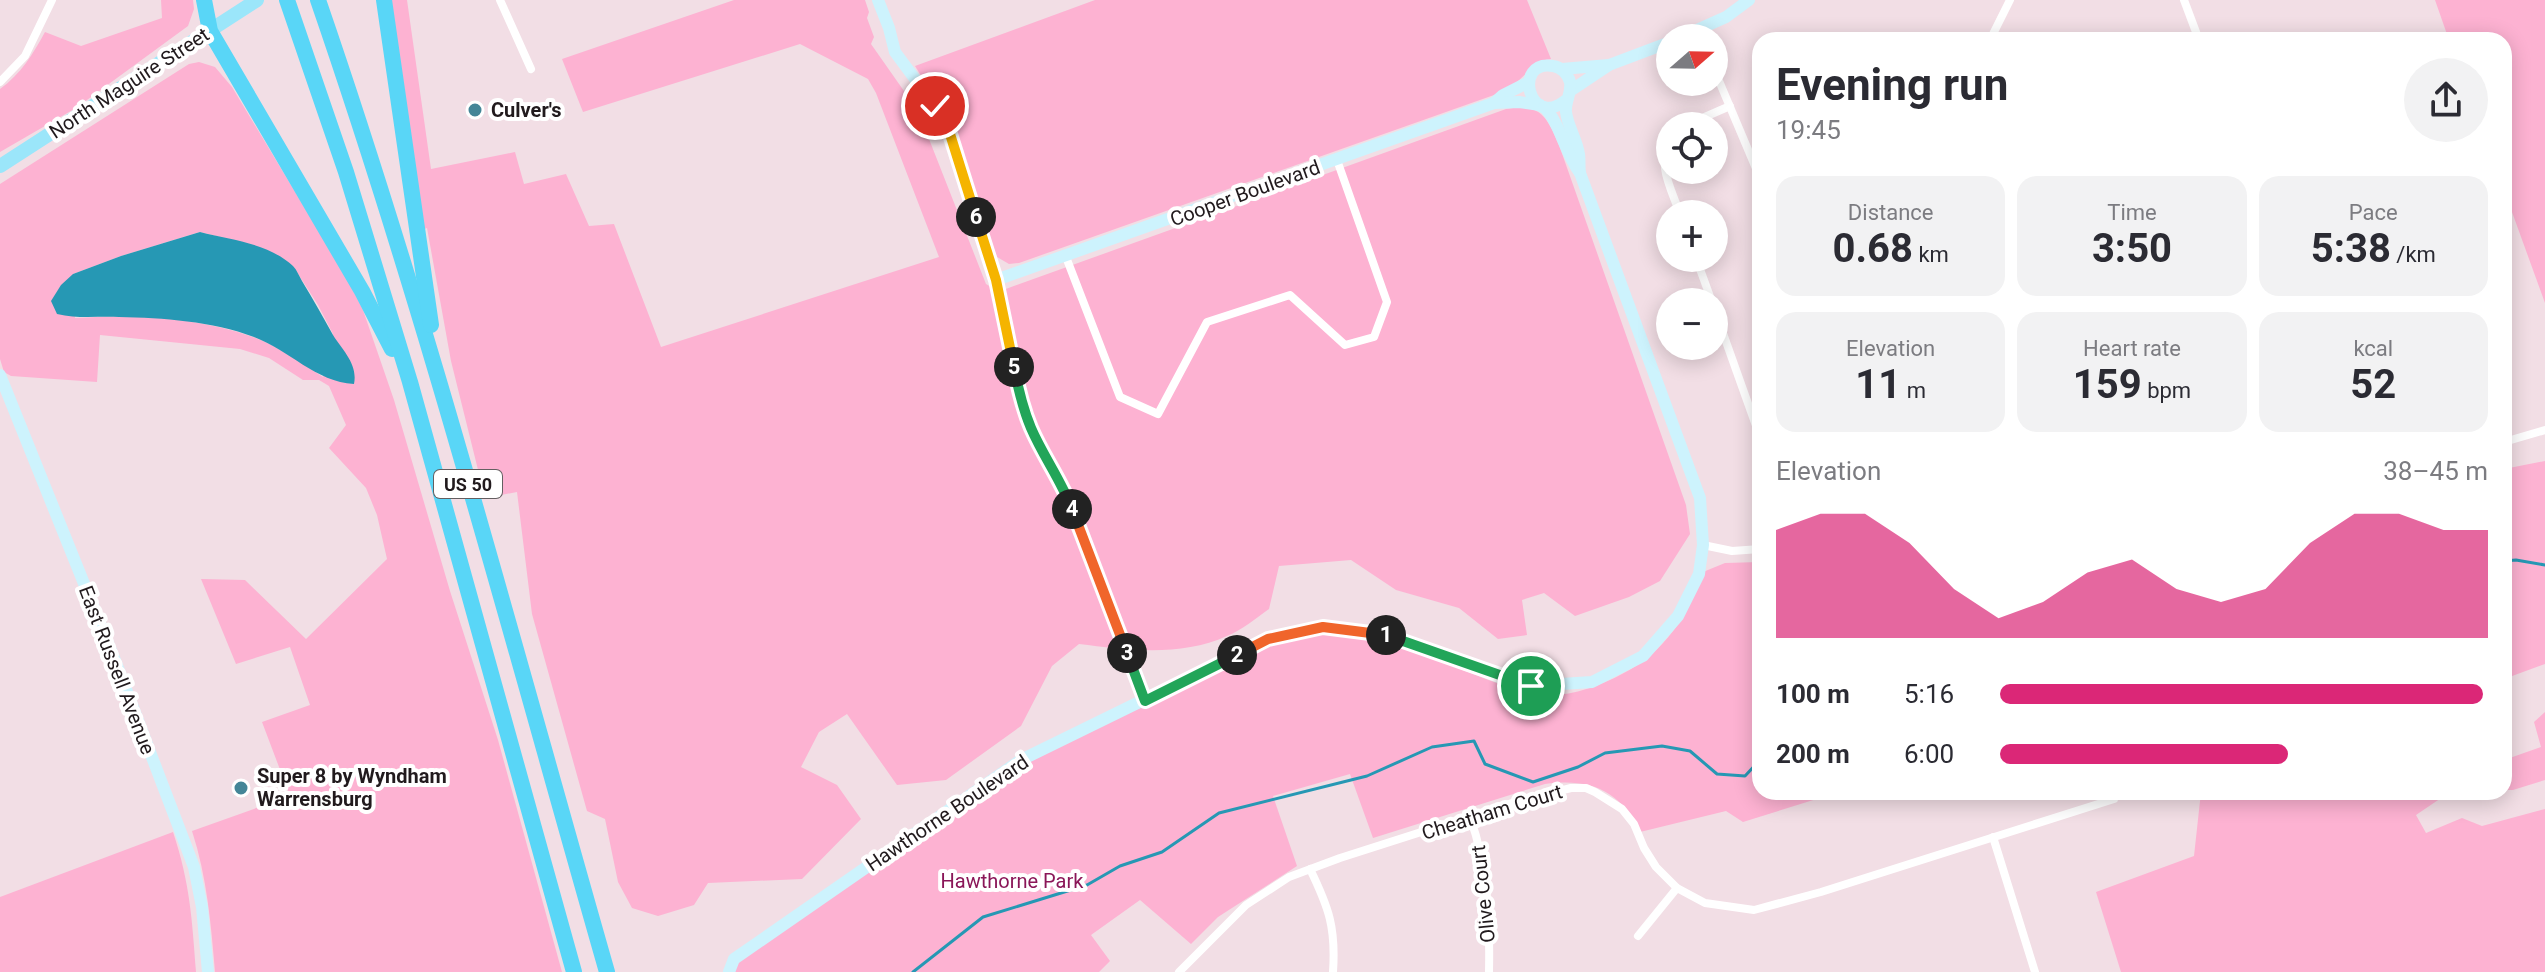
<!DOCTYPE html>
<meta charset="utf-8">
<style>
body{margin:0;font-family:Roboto,sans-serif;background:#f2f2f3;color:#2b2b33;height:100vh;display:flex;flex-direction:column;font-size:30px;white-space:nowrap}
*{box-sizing:border-box;margin:0}
p{font-size:26px;color:#7c7c81}
.icon{flex:none;width:44px;height:44px;fill:none;stroke:currentColor;stroke-width:2;stroke-linecap:round;stroke-linejoin:round}
.map{position:relative;flex:1;overflow:hidden}
.sheet{position:absolute;left:1752px;top:32px;width:760px;height:768px;display:flex;flex-direction:column;background:#fff;border-radius:24px;box-shadow:0 4px 20px #0003}
.sheet>*{flex:none}
.needle{width:52px;rotate:70deg}
.fabs{position:absolute;left:1656px;top:24px;display:grid;gap:16px}
.fabs a{display:grid;place-items:center;width:72px;height:72px;border-radius:50%;background:#fff;box-shadow:0 4px 20px #0003;font-size:40px}
.pin{position:absolute;display:grid;place-items:center;width:68px;height:68px;color:#fff;margin:-34px;border:4px solid #fff;border-radius:50%;box-shadow:0 2px 8px #0007}
.km{position:absolute;width:40px;height:40px;margin:-20px;border-radius:50%;background:#222;color:#fff;font-size:22px;line-height:40px;text-align:center}
.round{display:grid;place-items:center;flex:none;width:84px;height:84px;border-radius:42px;background:#f2f2f3}
.headline{display:flex;align-items:center;justify-content:space-between;height:136px;padding:0 24px}
h1{font-size:44px;font-weight:700;line-height:60px}
.figures{display:grid;grid-template-columns:repeat(3,1fr);gap:12px;height:136px;padding:8px 24px}
.figures div{display:grid;align-content:center;border-radius:20px;background:#f2f2f3;text-align:center}
.figures b{font-size:40px;font-weight:700}
.figures small{font-size:22px;font-weight:400}
.figures p{font-size:22px}
.chart{height:224px;padding:16px 24px}
.chart p{display:flex;justify-content:space-between}
.chart svg{width:100%;height:144px;margin-top:8px;fill:#db2777;opacity:.7}
ul{padding:0 24px;list-style:none;font-size:26px}
li{display:grid;grid-template-columns:128px 96px 1fr;align-items:center;height:60px}
li i{height:20px;border-radius:10px;background:#db2777}
.map>svg:first-child{display:block}
.green{fill:#fdb2d2;fill-rule:evenodd}
.water{fill:#2698b4}
.lines{fill:none;stroke-linecap:round;stroke-linejoin:round}
.stream{stroke:#2698b4;stroke-width:3}
.street{stroke:#fff;stroke-width:8}
.secondary{stroke:#cdf3fd;stroke-width:12}
.primary{stroke:#9be6fa;stroke-width:14}
.highway{stroke:#59d6f7;stroke-width:16}
.split-1-casing{stroke:#fff;stroke-width:16}
.split-2-casing{stroke:#fff;stroke-width:16}
.split-3-casing{stroke:#fff;stroke-width:16}
.split-4-casing{stroke:#fff;stroke-width:16}
.split-5-casing{stroke:#fff;stroke-width:16}
.split-6-casing{stroke:#fff;stroke-width:16}
.split-7-casing{stroke:#fff;stroke-width:16}
.split-1{stroke:#22a559;stroke-width:10}
.split-2{stroke:#f0652b;stroke-width:10}
.split-3{stroke:#22a559;stroke-width:10}
.split-4{stroke:#f0652b;stroke-width:10}
.split-5{stroke:#22a559;stroke-width:10}
.split-6{stroke:#f5b400;stroke-width:10}
.split-7{stroke:#f5b400;stroke-width:10}
.poi-dot{fill:#448597;stroke:#fff;stroke-width:3}
.labels{text-anchor:middle;dominant-baseline:central;stroke-width:8;stroke-linejoin:round;paint-order:stroke}
.shield{fill:#fff;stroke:#645f61;stroke-width:2}
.shield-label{font-size:18px;font-weight:bold;fill:#211a1d}
.street-label{font-size:20px;fill:#211a1d;stroke:#fff}
.poi-label{font-size:20px;font-weight:bold;fill:#211a1d;stroke:#fff;text-anchor:start}
.park-label{font-size:20px;fill:#8a1658;stroke:#fff}
</style>
<div class="map">
<svg width="2545" height="972" viewBox="0 0 2545 972">
<rect width="100%" height="100%" fill="#f2dee5"/>
<g class="green">
<path d="M161 0H193L194 9 188 26 76 108 0 152V89C21 74 33 54 45 32L81 46 162 18Z"/>
<path d="M391 0H407L431 169 515 152 524 184 566 174 589 226 614 224 661 347 939 257 876 93 868 79 800 44 583 112 562 59 734 0H865L869 12 867 18 874 37 871 44 918 111 986 284 994 289 1003 290 1506 109C1541 104 1546 115 1559 145L1686 505 1690 534 1660 581 1629 597 1575 616 1544 593 1522 600 1527 635 1498 639 1459 608 1396 590 1351 560 1279 566 1269 609C1256 618 1242 630 1227 636 1181 657 1127 650 1079 644L1052 666 1021 726 946 780 897 785 847 714 819 732 801 767 837 785 861 819 802 879 708 883 694 905 658 916 632 908 618 882 605 819 587 811 532 614 517 492 485 498 451 361 427 228 422 230Z"/>
<path d="M1095 0H1527L1551 59C1533 61 1530 71 1518 81 1512 87 1502 91 1494 95L1019 263 1009 264 997 257C974 191 953 125 915 66Z"/>
<polygon points="2435,0 2545,0 2545,303 2504,190 2504,40 2449,40"/>
<path d="M199 62 215 67 232 87 348 280 363 310 394 400 450 591 498 740 562 972H215C211 924 207 877 192 831L290 796 262 722 310 705 290 647 236 664 201 579 245 580 306 639 387 559 377 515 366 488 329 448 346 425 329 386 319 380H303L269 358 240 349 100 335 97 382 11 376 4 372 0 359V184L189 64ZM200 232 220 237 293 266 318 305 333 334 323 377C301 363 278 346 253 337 198 317 133 314 75 318L73 274 121 256Z"/>
<polygon points="2545,461 2545,664 2504,679 2504,469"/>
<path d="M1760 562V792H1839L1743 822 1726 811 1640 832C1620 790 1590 778 1545 784L1373 838 1350 774 1273 796 1297 866 1218 917 1191 944 1140 900 1091 935 1110 961 1099 972H732L747 951 1036 755 1288 637C1357 622 1414 651 1476 675 1499 684 1521 694 1546 695 1572 696 1600 686 1622 674 1663 654 1690 614 1703 572L1725 563Z"/>
<polygon points="2545,712 2545,780 2513,790 2504,790 2504,760 2541,747 2534,722"/>
<polygon points="2201,792 2450,792 2416,815 2426,833 2462,818 2482,826 2545,809 2545,972 2121,972 2096,892 2194,856"/>
<path d="M173 832C190 883 192 919 196 972H0V897Z"/>
</g>
<path class="water" d="M200 232C231 240 268 243 293 266 297 270 299 276 302 281 313 299 323 317 333 335 343 351 358 364 354 384 316 382 289 350 254 337 212 321 163 318 119 317 97 316 78 319 57 314L51 301 61 285 73 274 121 256Z"/>
<g class="lines">
<g class="stream">
<polyline points="2504,561 2516,560 2545,565"/>
<polyline points="913,972 983,917 1087,885 1120,866 1162,852 1219,813 1367,776 1432,747 1474,741 1485,764 1533,782 1578,767 1605,753 1662,746 1690,751 1717,774 1745,776 1760,760"/>
</g>
<g class="street">
<polyline points="500,0 531,69"/>
<polyline points="2184,0 2199,40"/>
<polyline points="1990,40 2010,0"/>
<polyline points="1714,69 1760,178"/>
<polyline points="0,82 25,56 52,0"/>
<polyline points="1684,126 1730,106"/>
<path d="M1670 136C1657 167 1670 185 1680 214"/>
<polyline points="1066,257 1120,397 1158,414 1207,322 1290,295 1345,345 1374,337 1387,302 1337,160"/>
<polyline points="1696,258 1712,302"/>
<polyline points="1714,308 1760,437"/>
<polyline points="2504,442 2545,430"/>
<polyline points="1703,545 1732,551 1760,549"/>
<path d="M1470 817C1488 867 1490 919 1489 972"/>
<polyline points="1993,837 2035,972"/>
<path d="M1310 869C1329 908 1336 928 1333 972"/>
<polyline points="1638,936 1677,888"/>
<polyline points="1179,972 1246,905 1289,877 1340,858 1515,802 1571,788 1586,788 1595,792 1622,809 1634,824 1644,848 1656,867 1677,888 1705,903 1754,910 1821,892 2114,799"/>
</g>
<g class="secondary">
<polyline points="878,0 889,28 895,52 935,106 950,134 996,280 1020,396 1032,430 1065,490 1145,701"/>
<polyline points="1679,38 1726,17 1749,0"/>
<polyline points="1562,69 1609,65"/>
<polyline points="1570,91 1609,65 1670,42"/>
<path d="M1566 100C1529 131 1512 59 1553 66 1561 67 1568 74 1570 82 1572 93 1565 101 1566 112 1568 127 1577 140 1579 154 1580 160 1579 167 1580 173"/>
<polyline points="1494,103 1503,95 1529,82"/>
<polyline points="996,280 1494,103 1519,102 1540,105"/>
<polyline points="0,375 116,663 194,867 202,907 208,972"/>
<path d="M729 972 734 959 1021 760 1268 639 1323 627 1379 633 1531 686 1592 682 1643 656 1678 616 1699 574 1703 545 1700 498 1580 173C1564 152 1561 124 1544 107"/>
</g>
<polyline class="primary" points="0,166 257,0"/>
<g class="highway">
<polyline points="204,0 210,31 362,291 392,349"/>
<polyline points="287,0 346,172 410,382 574,972"/>
<path d="M318 0C428 319 514 647 607 972"/>
<polyline points="384,0 431,325"/>
</g>
</g>
<g class="lines">
<g class="split-1-casing">
<polyline id="split-1" points="1386,635 1531,686"/>
</g>
<g class="split-2-casing">
<polyline id="split-2" points="1237,655 1268,639 1323,627 1386,635"/>
</g>
<g class="split-3-casing">
<polyline id="split-3" points="1127,653 1145,701 1237,655"/>
</g>
<g class="split-4-casing">
<polyline id="split-4" points="1072,509 1127,653"/>
</g>
<g class="split-5-casing">
<path id="split-5" d="M1014 367C1018 388 1023 409 1031 428 1043 456 1061 480 1072 509"/>
</g>
<g class="split-6-casing">
<polyline id="split-6" points="976,217 996,280 1014,367"/>
</g>
<g class="split-7-casing">
<polyline id="split-7" points="935,106 950,134 976,217"/>
</g>
<use href="#split-1" class="split-1"/>
<use href="#split-2" class="split-2"/>
<use href="#split-3" class="split-3"/>
<use href="#split-4" class="split-4"/>
<use href="#split-5" class="split-5"/>
<use href="#split-6" class="split-6"/>
<use href="#split-7" class="split-7"/>
</g>
<g class="poi-dot">
<circle cx="475" cy="110" r="8"/>
<circle cx="241" cy="788" r="8"/>
</g>
<g class="labels">
<rect class="shield" x="434" y="470" width="68" height="28" rx="6"/>
<g class="shield-label">
<text x="468" y="484">US 50</text>
</g>
<g class="street-label">
<text transform="translate(129 83) rotate(-33)">North Maguire Street</text>
<text transform="translate(1245 193) rotate(-20)">Cooper Boulevard</text>
<text transform="translate(117 670) rotate(69)">East Russell Avenue</text>
<text transform="translate(1492 812) rotate(-17)">Cheatham Court</text>
<text transform="translate(947 813) rotate(-34)">Hawthorne Boulevard</text>
<text transform="translate(1483 894) rotate(-96)">Olive Court</text>
</g>
<g class="poi-label">
<text x="491" y="110">Culver's</text>
<text x="257" y="776">Super 8 by Wyndham<tspan x="257" dy="23">Warrensburg</tspan></text>
</g>
<g class="park-label">
<text x="1012" y="881">Hawthorne Park</text>
</g>
</g>
</svg>
<div class="fabs">
<a><svg class="needle" viewBox="-14 -14 28 28"><path d="M0-13l5 13h-10z" fill="#e53935"/><path d="M0 13l5-13h-10z" fill="#7c7c81"/></svg></a>
<a><svg class="icon" aria-label="locate" viewBox="0 0 24 24"><circle cx="12" cy="12" r="6"/><path d="M12 2v4M12 18v4M2 12h4M18 12h4"/></svg></a>
<a>+</a>
<a>−</a>
</div>
<div class="pin" style="left:1531px;top:686px;background:#1e9e55"><svg class="icon" aria-label="arrive" viewBox="0 0 24 24"><path d="M6 21V4h12l-3 4 3 4H6"/></svg></div>
<div class="pin" style="left:935px;top:106px;background:#d93025"><svg class="icon" aria-label="check" viewBox="0 0 24 24"><path d="M5 12l5 5 9-10"/></svg></div>
<b class="km" style="left:1386px;top:635px">1</b>
<b class="km" style="left:1237px;top:655px">2</b>
<b class="km" style="left:1127px;top:653px">3</b>
<b class="km" style="left:1072px;top:509px">4</b>
<b class="km" style="left:1014px;top:367px">5</b>
<b class="km" style="left:976px;top:217px">6</b>
<section class="sheet">
<div class="headline"><div><h1>Evening run</h1><p>19:45</p></div><a class="round"><svg class="icon" aria-label="share" viewBox="0 0 24 24"><path d="M12 15V3M7 8l5-5 5 5M5 13v7h14v-7"/></svg></a></div>
<div class="figures">
<div><p>Distance</p><b>0.68<small> km</small></b></div>
<div><p>Time</p><b>3:50</b></div>
<div><p>Pace</p><b>5:38<small> /km</small></b></div>
</div>
<div class="figures">
<div><p>Elevation</p><b>11<small> m</small></b></div>
<div><p>Heart rate</p><b>159<small> bpm</small></b></div>
<div><p>kcal</p><b>52</b></div>
</div>
<div class="chart"><p><span>Elevation</span>38–45 m</p>
<svg viewBox="0 0 160 44" preserveAspectRatio="none"><path d="M0 44V11L10 6L20 6L30 15L40 29L50 38L60 33L70 24L80 20L90 29L100 33L110 29L120 15L130 6L140 6L150 11L160 11V44z"/></svg>
</div>
<ul>
<li><b>100 m</b>5:16<i style="width:99%"></i></li>
<li><b>200 m</b>6:00<i style="width:59%"></i></li>
</ul>
</section>
</div>
